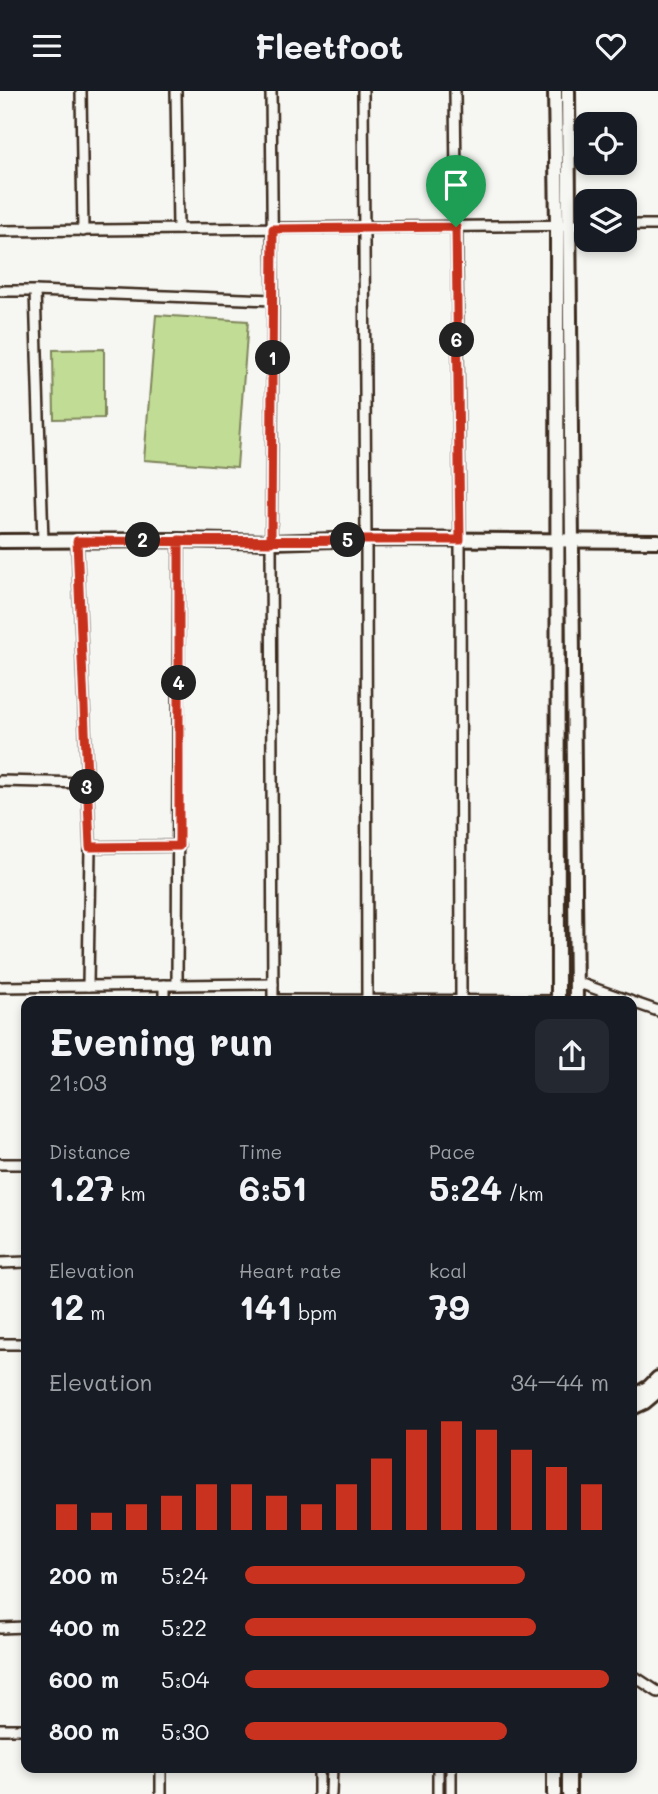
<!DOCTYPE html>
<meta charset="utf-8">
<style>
body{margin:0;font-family:Mali,sans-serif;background:#242831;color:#f1f3f6;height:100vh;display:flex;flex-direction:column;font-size:26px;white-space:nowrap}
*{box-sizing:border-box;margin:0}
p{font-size:23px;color:#9ea1a6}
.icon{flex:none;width:38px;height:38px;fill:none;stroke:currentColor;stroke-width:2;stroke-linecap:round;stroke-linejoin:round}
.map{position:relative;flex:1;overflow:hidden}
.details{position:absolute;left:21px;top:905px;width:616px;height:777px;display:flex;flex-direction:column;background:#171b24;border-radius:14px;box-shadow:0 4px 10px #0003}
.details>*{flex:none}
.controls{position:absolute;left:574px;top:21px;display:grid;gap:14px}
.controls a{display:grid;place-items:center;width:63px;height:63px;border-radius:14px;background:#171b24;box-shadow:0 4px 10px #0003;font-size:35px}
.pin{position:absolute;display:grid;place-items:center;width:60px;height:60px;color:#fff;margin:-72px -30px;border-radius:50% 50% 50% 0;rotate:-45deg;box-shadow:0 0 7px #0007}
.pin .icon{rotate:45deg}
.km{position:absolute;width:35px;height:35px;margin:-18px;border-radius:50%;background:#222;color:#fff;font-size:19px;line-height:35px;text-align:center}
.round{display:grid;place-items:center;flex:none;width:74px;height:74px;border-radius:14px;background:#242831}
.headline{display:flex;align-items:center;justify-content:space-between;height:119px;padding:0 28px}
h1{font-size:38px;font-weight:700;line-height:52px}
.stats{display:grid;grid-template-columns:repeat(3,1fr);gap:10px;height:119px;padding:7px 28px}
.stats div{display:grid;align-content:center}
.stats b{font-size:35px;font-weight:700}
.stats small{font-size:19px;font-weight:400}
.stats p{font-size:19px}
.chart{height:196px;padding:14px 28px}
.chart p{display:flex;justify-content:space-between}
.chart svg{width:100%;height:126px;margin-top:7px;stroke:#c8321e;stroke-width:6}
ul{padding:0 28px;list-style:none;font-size:23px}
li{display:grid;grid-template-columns:112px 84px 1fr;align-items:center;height:52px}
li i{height:18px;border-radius:9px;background:#c8321e}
header{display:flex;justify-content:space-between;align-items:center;height:91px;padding:0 28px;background:#171b24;font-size:32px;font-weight:700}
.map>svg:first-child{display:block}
.green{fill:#c1dd95;stroke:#7e845a;stroke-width:2}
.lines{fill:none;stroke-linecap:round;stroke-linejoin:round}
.street-casing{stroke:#3b2a1e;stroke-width:14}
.secondary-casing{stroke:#3b2a1e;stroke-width:18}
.street{stroke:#f6f6f2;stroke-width:9}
.secondary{stroke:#f6f6f2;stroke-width:12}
.route-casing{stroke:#fff;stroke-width:14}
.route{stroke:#c8321e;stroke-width:9}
</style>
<header><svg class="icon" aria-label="menu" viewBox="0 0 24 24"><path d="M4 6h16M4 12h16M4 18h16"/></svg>Fleetfoot<svg class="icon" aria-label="heart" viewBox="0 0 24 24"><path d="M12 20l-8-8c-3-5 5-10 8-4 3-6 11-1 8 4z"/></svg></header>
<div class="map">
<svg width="658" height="1703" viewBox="0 0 658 1703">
<rect width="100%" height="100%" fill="#f6f6f2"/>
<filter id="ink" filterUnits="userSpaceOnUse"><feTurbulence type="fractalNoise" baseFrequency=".0143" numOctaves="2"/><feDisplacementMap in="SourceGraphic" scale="14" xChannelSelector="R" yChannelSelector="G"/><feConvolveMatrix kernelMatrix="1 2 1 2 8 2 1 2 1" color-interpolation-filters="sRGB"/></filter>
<g filter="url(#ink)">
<g class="green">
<polygon points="156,224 248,230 237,376 144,369"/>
<polygon points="104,258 104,327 54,328 53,259"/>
</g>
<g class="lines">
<g class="street-casing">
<g id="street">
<polyline points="81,0 83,140"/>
<polyline points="176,0 178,138"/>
<polyline points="271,0 273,209 271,451 273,910"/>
<polyline points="363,0 366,448 367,909"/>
<polyline points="455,0 460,449 461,909"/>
<polyline points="625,134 658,134"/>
<polyline points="0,140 586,134"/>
<polyline points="0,200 35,200 273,209"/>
<polyline points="35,200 43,450"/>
<polyline points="77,450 90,756 88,895"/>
<polyline points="0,690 87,692"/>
<polyline points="90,756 179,755"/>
<polyline points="576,891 630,910"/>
<polyline points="177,894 179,449"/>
<polyline points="0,896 273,893"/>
<polyline points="273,909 558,910"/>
<polyline points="164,910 164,894"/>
<polyline points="632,911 658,920"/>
<polyline points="0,1073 26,1073"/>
<polyline points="0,1172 26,1171"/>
<polyline points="0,1253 26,1253"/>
<polyline points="0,1537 26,1536"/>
<polyline points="632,1584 658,1601"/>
<polyline points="0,1638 26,1638"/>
<polyline points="438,1676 438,1703"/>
<polyline points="451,1676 451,1703"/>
<polyline points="161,1703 161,1676"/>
<polyline points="319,1703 319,1676"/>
<polyline points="331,1703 332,1676"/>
</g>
</g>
<g class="secondary-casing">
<g id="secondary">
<polyline points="555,0 557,135 558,910"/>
<polyline points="568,0 576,910"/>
<polyline points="0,450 179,449 271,451 366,448 658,450"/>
<polyline points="632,1306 649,1296 658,1287"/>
<polyline points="632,1317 645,1311 658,1300"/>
<polyline points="554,1676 554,1703"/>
<polyline points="569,1676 569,1703"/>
</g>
</g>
<use href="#street" class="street"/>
<use href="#secondary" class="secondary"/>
</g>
</g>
<g class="lines" filter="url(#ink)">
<g class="route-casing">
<path id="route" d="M456 136 273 138 271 451 77 450 90 756 179 755V449C272 451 366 448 460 449L456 136"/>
</g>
<use href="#route" class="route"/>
</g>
</svg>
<div class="controls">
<a><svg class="icon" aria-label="locate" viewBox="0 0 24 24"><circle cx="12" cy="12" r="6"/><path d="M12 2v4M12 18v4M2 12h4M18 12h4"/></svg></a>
<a><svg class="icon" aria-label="layers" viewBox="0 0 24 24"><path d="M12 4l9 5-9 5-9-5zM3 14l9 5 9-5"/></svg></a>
</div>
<div class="pin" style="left:456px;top:136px;background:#1e9e55"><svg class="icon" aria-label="arrive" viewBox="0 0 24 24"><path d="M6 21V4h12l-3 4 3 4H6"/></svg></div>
<b class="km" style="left:273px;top:267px">1</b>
<b class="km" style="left:143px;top:449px">2</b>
<b class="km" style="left:87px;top:696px">3</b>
<b class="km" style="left:179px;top:592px">4</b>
<b class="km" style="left:348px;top:449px">5</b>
<b class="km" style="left:457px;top:249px">6</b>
<section class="details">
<div class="headline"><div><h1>Evening run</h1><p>21:03</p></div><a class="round"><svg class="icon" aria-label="share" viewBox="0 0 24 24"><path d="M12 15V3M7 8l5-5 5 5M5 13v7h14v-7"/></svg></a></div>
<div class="stats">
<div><p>Distance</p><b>1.27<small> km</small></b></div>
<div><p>Time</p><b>6:51</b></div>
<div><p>Pace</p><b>5:24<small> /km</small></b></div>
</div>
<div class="stats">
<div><p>Elevation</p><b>12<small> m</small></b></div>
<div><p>Heart rate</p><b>141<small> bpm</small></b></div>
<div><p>kcal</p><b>79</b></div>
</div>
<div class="chart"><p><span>Elevation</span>34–44 m</p>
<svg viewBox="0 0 160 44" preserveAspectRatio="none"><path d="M5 44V35M15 44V38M25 44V35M35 44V32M45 44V28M55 44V28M65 44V32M75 44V35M85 44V28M95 44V19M105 44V9M115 44V6M125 44V9M135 44V16M145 44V22M155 44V28"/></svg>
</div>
<ul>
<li><b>200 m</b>5:24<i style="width:77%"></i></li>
<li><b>400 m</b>5:22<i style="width:80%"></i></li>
<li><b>600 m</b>5:04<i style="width:100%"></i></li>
<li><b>800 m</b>5:30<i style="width:72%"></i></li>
</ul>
</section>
</div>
